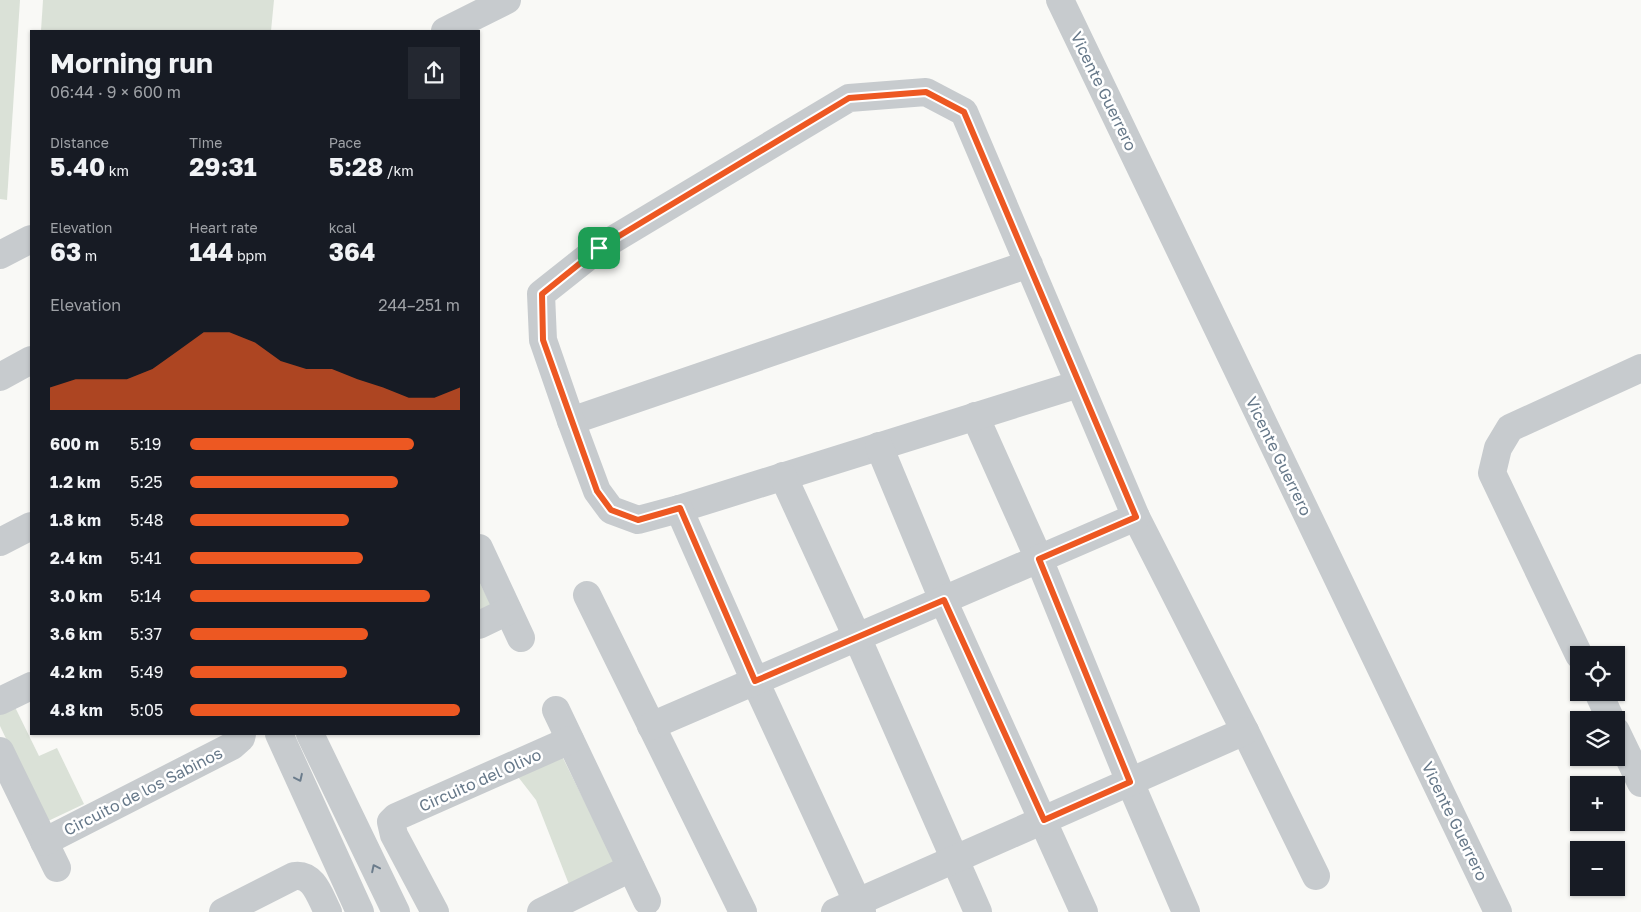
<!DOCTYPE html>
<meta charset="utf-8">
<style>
body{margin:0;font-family:"Golos Text",sans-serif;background:#242831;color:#f1f3f6;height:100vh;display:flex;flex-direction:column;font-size:19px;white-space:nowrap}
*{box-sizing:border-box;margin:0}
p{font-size:16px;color:#9ea1a6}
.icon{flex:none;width:28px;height:28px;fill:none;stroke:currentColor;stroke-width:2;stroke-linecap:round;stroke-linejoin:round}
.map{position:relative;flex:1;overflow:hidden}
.details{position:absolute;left:30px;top:30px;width:450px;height:705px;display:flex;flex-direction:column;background:#171b24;border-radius:0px;box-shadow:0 1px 4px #0004}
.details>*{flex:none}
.buttons{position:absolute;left:1570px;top:646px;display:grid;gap:10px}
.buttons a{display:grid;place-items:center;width:55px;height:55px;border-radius:0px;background:#171b24;box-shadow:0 1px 4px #0004;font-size:25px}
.pin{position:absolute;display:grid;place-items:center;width:42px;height:42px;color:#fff;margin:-21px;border-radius:10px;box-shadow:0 2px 8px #0006}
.round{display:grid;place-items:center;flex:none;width:52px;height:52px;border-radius:0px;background:#242831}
.head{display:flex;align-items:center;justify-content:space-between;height:85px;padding:0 20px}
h1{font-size:28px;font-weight:700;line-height:38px}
.stats{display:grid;grid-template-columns:repeat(3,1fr);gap:8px;height:85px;padding:5px 20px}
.stats div{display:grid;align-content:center}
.stats b{font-size:25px;font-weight:700}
.stats small{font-size:14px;font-weight:400}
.stats p{font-size:14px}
.chart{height:140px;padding:10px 20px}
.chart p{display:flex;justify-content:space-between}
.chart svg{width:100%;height:90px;margin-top:5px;fill:#ed5822;opacity:.7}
ul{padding:0 20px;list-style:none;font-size:16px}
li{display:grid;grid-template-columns:80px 60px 1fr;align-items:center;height:38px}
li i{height:12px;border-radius:6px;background:#ed5822}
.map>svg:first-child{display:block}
.green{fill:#dae1d7}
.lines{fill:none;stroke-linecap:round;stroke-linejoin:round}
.minor{stroke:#c7cbce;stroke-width:28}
.oneway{stroke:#6b7c8c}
.route-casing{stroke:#fff;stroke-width:10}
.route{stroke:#ed5822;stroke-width:6}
.labels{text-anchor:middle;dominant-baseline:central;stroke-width:5;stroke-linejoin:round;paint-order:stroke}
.street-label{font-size:16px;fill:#667889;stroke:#fff}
</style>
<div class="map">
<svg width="1641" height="912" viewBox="0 0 1641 912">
<rect width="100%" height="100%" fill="#f9f9f6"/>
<g class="green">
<polygon points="0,0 20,0 7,200 0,199"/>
<polygon points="43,0 274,0 271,31 41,31"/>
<polygon points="479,581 491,605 479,610"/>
<polygon points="13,703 39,756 57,748 84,804 46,822 0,726 0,709"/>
<polygon points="557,746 615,863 570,887 536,800 512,769"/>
</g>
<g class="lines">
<g class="minor">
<polyline points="1060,0 1498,912"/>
<polyline points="445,31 507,0"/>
<polyline points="0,255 31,239"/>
<polyline points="1029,264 571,421 543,340 541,294 599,248 849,98 926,92 964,112 1136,517 1245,731 1316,876"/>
<polyline points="0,377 31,360"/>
<polyline points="975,416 1039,559 1130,782 1186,912"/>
<polyline points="571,421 597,491 611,510 638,520 679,509 1079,384"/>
<polyline points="879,446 943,600 1084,912"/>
<polyline points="783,476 857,637 978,912"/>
<polyline points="679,509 755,681 862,912"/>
<polyline points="0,542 31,526"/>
<polyline points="479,548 521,638"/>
<polyline points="587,595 743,912"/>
<polyline points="479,625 508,611"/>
<polyline points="1579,655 1492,473 1498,448 1510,428 1641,368"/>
<polyline points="1598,692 1611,720"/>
<polyline points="0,701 31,686"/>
<polyline points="556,710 647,901"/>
<polyline points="651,726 1136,517"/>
<polyline points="1616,731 1641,783"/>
<polyline points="279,734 360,912"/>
<polyline points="310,734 396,912"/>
<polyline points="0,751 57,868"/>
<polyline points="44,842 232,746 241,738 242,734"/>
<path d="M223 912 294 876C314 873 320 897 328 912"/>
<polyline points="435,912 394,835 391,822 396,817 570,740"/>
<polyline points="541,912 631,868"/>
<polyline points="835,912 1245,731"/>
</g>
</g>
<defs><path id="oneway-chevron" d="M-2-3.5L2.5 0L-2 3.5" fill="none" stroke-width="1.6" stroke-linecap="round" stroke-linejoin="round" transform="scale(1.25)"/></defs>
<g class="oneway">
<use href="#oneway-chevron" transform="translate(299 778) rotate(65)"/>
<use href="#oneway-chevron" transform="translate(375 868) rotate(-116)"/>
</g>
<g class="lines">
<g class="route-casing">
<polygon id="route" points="926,92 964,112 1136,517 1039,559 1130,782 1044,820 944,600 755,681 680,508 638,520 611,510 597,491 543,340 542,294 599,248 849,98"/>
</g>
<use href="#route" class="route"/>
</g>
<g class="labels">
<g class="street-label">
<text transform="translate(1104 91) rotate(64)">Vicente Guerrero</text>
<text transform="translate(1279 456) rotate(64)">Vicente Guerrero</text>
<text transform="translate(480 780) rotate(-24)">Circuito del Olivo</text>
<text transform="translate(143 791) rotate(-27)">Circuito de los Sabinos</text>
<text transform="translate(1455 821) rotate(64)">Vicente Guerrero</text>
</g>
</g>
</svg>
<div class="buttons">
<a><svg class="icon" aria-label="locate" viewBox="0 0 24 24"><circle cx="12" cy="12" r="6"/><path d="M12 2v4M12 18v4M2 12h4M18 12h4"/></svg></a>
<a><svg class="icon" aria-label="layers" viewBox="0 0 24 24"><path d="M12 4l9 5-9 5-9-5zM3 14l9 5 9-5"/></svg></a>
<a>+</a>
<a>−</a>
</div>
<div class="pin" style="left:599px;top:248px;background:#1e9e55"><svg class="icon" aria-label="arrive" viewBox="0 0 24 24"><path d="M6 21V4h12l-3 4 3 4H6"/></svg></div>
<section class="details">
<div class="head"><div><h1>Morning run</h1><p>06:44 · 9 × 600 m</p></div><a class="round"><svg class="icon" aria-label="share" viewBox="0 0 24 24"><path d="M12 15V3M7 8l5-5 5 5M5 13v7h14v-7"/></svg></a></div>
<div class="stats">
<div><p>Distance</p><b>5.40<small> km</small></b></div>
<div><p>Time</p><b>29:31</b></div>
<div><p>Pace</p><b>5:28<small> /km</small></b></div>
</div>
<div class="stats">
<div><p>Elevation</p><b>63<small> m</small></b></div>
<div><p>Heart rate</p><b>144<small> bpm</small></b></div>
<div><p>kcal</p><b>364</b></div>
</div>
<div class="chart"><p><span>Elevation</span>244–251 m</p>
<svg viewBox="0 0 160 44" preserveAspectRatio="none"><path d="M0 44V33L10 29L20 29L30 29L40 24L50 15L60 6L70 6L80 11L90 20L100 24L110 24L120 29L130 33L140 38L150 38L160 33V44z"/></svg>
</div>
<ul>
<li><b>600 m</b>5:19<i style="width:83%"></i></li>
<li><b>1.2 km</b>5:25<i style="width:77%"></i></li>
<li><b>1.8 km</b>5:48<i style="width:59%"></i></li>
<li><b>2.4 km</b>5:41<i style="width:64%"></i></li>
<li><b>3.0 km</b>5:14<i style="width:89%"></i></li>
<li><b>3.6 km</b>5:37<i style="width:66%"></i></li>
<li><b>4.2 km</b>5:49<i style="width:58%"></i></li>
<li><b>4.8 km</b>5:05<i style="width:100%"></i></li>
</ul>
</section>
</div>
